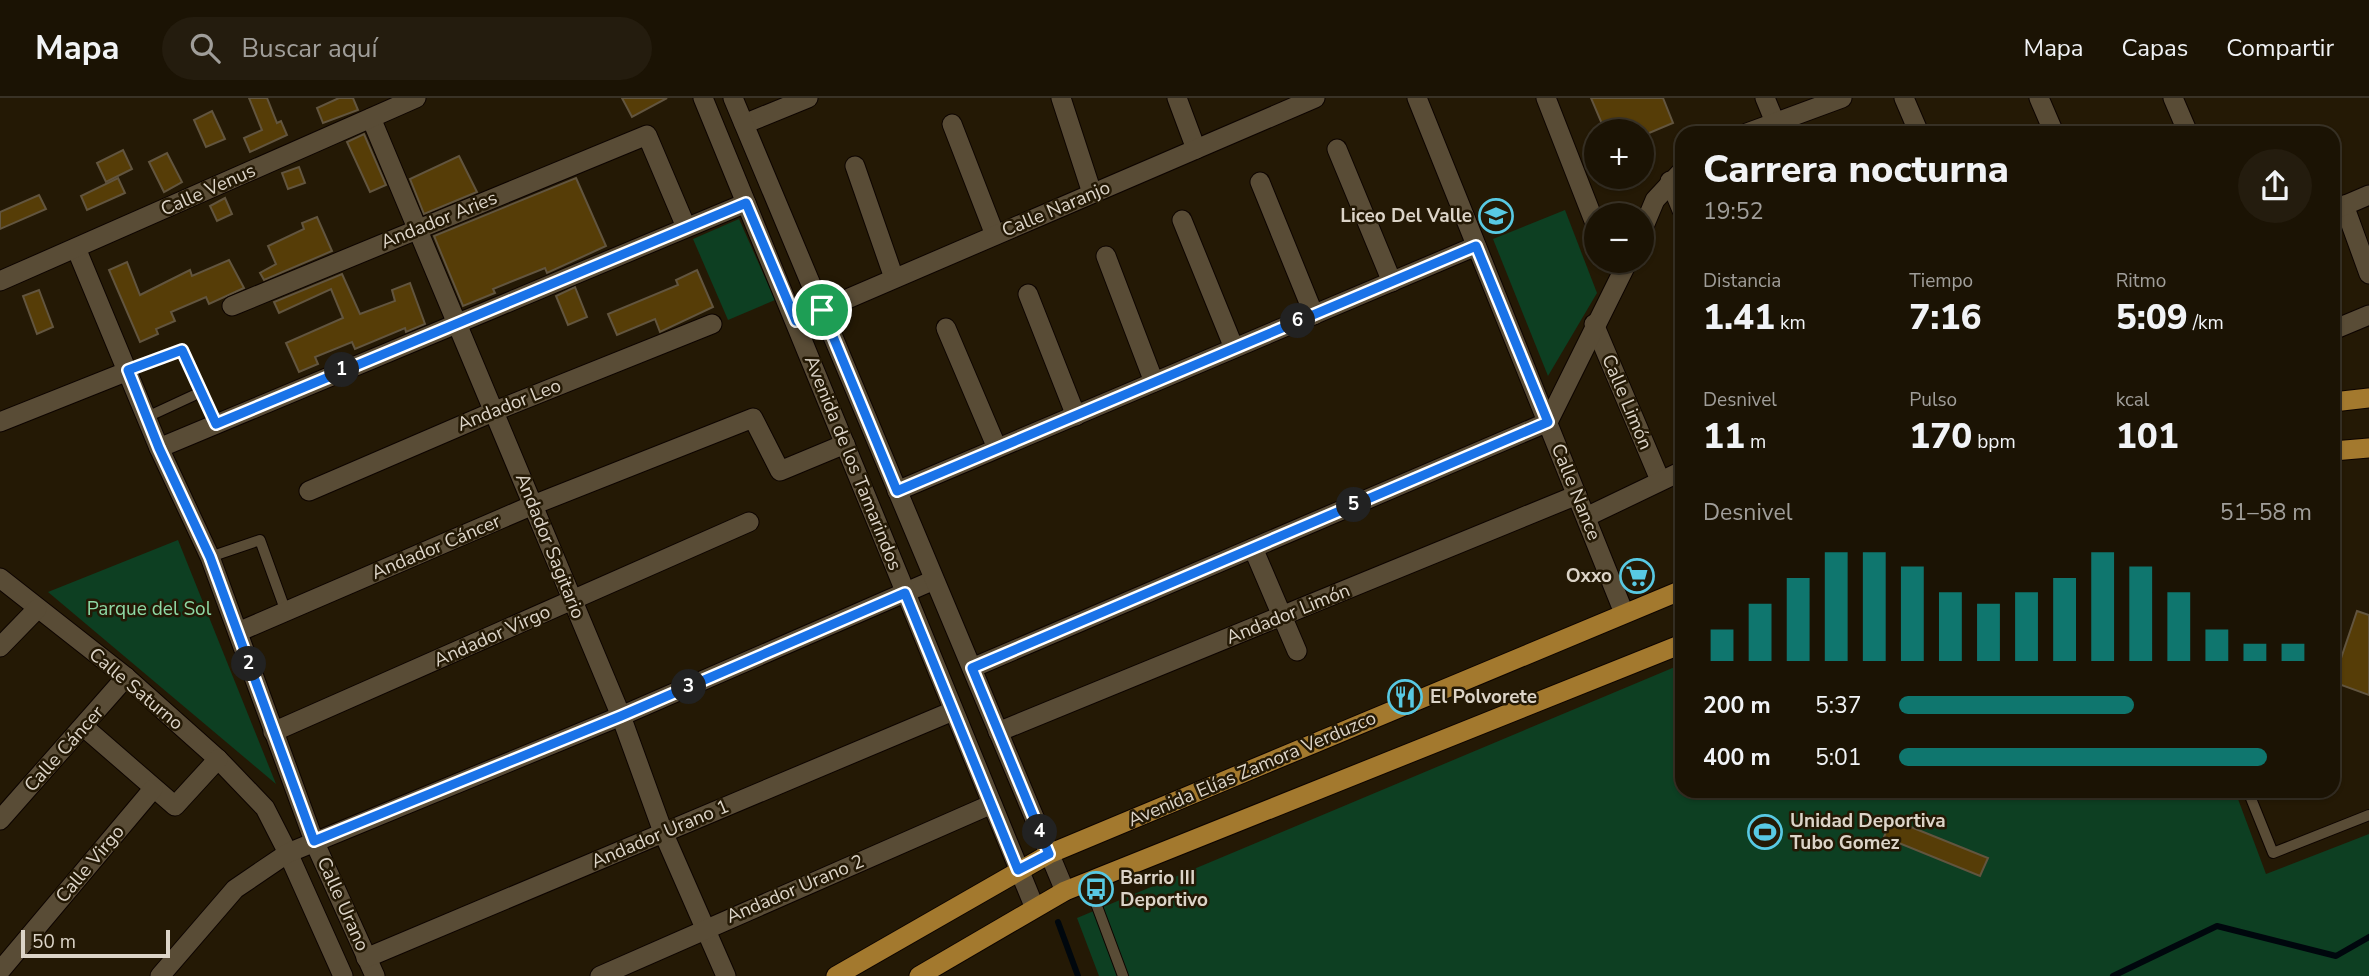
<!DOCTYPE html>
<html lang="es">
<meta charset="utf-8">
<style>
body{margin:0;font-family:"Nunito Sans",sans-serif;background:#241c0e;color:#f1f3f6;height:100vh;display:flex;flex-direction:column;font-size:26px;white-space:nowrap}
*{box-sizing:border-box;margin:0}
p{font-size:23px;color:#a09e9a}
.icon{flex:none;width:38px;height:38px;fill:none;stroke:currentColor;stroke-width:2;stroke-linecap:round;stroke-linejoin:round}
.map{position:relative;flex:1;overflow:hidden}
.drawer{position:absolute;left:1675px;top:28px;width:665px;height:672px;display:flex;flex-direction:column;background:#1b1304;border-radius:21px;box-shadow:0 2px 5px #0004,0 0 0 2px #393226}
.drawer>*{flex:none}
.buttons{position:absolute;left:1584px;top:21px;display:grid;gap:14px}
.buttons a{display:grid;place-items:center;width:70px;height:70px;border-radius:50%;background:#1b1304;box-shadow:0 2px 5px #0004,0 0 0 2px #393226;font-size:35px}
.scale{position:absolute;left:21px;bottom:18px;width:149px;box-sizing:border-box;padding-left:7px;border:4px solid #dcd4c8;border-top:0;font-size:19px;line-height:24px;white-space:nowrap;color:#dcd4c8;-webkit-text-stroke:5px #241905;paint-order:stroke}
.pin{position:absolute;display:grid;place-items:center;width:60px;height:60px;color:#fff;margin:-30px;border:4px solid #fff;border-radius:50%;box-shadow:0 2px 7px #0007}
.km{position:absolute;width:35px;height:35px;margin:-18px;border-radius:50%;background:#222;color:#fff;font-size:19px;line-height:35px;text-align:center}
.round{display:grid;place-items:center;flex:none;width:74px;height:74px;border-radius:37px;background:#241c0e}
.head{display:flex;align-items:center;justify-content:space-between;height:119px;padding:0 28px}
h1{font-size:38px;font-weight:800;line-height:52px}
.stats{display:grid;grid-template-columns:repeat(3,1fr);gap:10px;height:119px;padding:7px 28px}
.stats div{display:grid;align-content:center}
.stats b{font-size:35px;font-weight:800}
.stats small{font-size:19px;font-weight:400}
.stats p{font-size:19px}
.chart{height:196px;padding:14px 28px}
.chart p{display:flex;justify-content:space-between}
.chart svg{width:100%;height:126px;margin-top:7px;stroke:#0f766e;stroke-width:6}
ul{padding:0 28px;list-style:none;font-size:23px}
li{display:grid;grid-template-columns:112px 84px 1fr;align-items:center;height:52px}
li i{height:18px;border-radius:9px;background:#0f766e}
header{display:flex;align-items:center;gap:42px;box-sizing:border-box;height:98px;padding:0 35px;background:#1b1304;border-bottom:2px solid #393226}
header strong{font-size:33px}
nav{display:flex;gap:38px;margin-inline-start:auto;font-size:24px}
.search{width:490px;height:63px;background:#241c0e;display:flex;align-items:center;gap:18px;box-sizing:border-box;padding:0 24px;border-radius:38px;color:#a09e9a;font-size:26px}
.map>svg:first-child{display:block}
.green{fill:#0d3f22}
.lines{fill:none;stroke-linecap:round;stroke-linejoin:round}
.stream{stroke:#00070d;stroke-width:6}
.building{fill:#563d07;stroke:#62553f;stroke-width:2}
.service-casing{stroke:#0d0400;stroke-width:12}
.minor-casing{stroke:#0d0400;stroke-width:21}
.tertiary-casing{stroke:#0d0400;stroke-width:21}
.primary-casing{stroke:#0d0400;stroke-width:21}
.service{stroke:#594c36;stroke-width:10}
.minor{stroke:#594c36;stroke-width:19}
.tertiary{stroke:#594c36;stroke-width:19}
.primary{stroke:#a3792e;stroke-width:19}
.route-casing{stroke:#fff;stroke-width:14}
.route{stroke:#1a73e8;stroke-width:9}
.labels{text-anchor:middle;dominant-baseline:central;stroke-width:5;stroke-linejoin:round;paint-order:stroke}
.street-label{font-size:19px;fill:#dcd4c8;stroke:#241905}
.poi-label{font-size:19px;font-weight:bold;fill:#dcd4c8;stroke:#241905;text-anchor:start}
.park-label{font-size:19px;fill:#8ed9a5;stroke:#241905}
</style>
<header>
<strong>Mapa</strong>
<div class="search"><svg class="icon" aria-label="search" viewBox="0 0 24 24"><circle cx="10" cy="10" r="6"/><path d="M15 15l6 6"/></svg>Buscar aquí</div>
<nav><a>Mapa</a><a>Capas</a><a>Compartir</a></nav>
</header>
<div class="map">
<svg width="2369" height="878" viewBox="0 0 2369 878">
<rect width="100%" height="100%" fill="#241905"/>
<g class="green">
<polygon points="1565,112 1597,195 1548,278 1493,141"/>
<polygon points="739,121 775,202 728,222 693,141"/>
<polygon points="178,442 276,686 48,494"/>
<polygon points="1682,566 1682,693 2235,693 2266,776 2369,736 2369,878 1099,878 1077,820"/>
</g>
<g class="lines">
<g class="stream">
<polyline points="1058,824 1078,878"/>
<polyline points="2113,878 2217,828 2336,858 2369,839"/>
</g>
</g>
<g class="building">
<polygon points="249,0 267,0 277,25 281,23 287,37 250,54 244,40 262,32"/>
<polygon points="339,0 353,0 358,12 323,25 317,10"/>
<polygon points="622,0 667,0 632,19"/>
<polygon points="1591,0 1663,0 1673,25 1642,38 1642,33 1605,33"/>
<polygon points="212,13 225,41 206,49 194,22"/>
<polygon points="364,36 386,87 370,94 347,44"/>
<polygon points="123,52 132,71 106,84 97,65"/>
<polygon points="167,55 182,84 164,94 149,64"/>
<polygon points="459,58 477,94 424,116 410,81"/>
<polygon points="299,69 305,85 288,91 282,75"/>
<polygon points="118,80 125,95 87,112 81,98"/>
<polygon points="576,80 606,148 547,175 545,170 493,191 495,195 463,208 434,138"/>
<polygon points="39,97 46,111 0,131 0,114"/>
<polygon points="225,100 232,116 217,123 210,108"/>
<polygon points="317,119 332,153 264,182 260,175 276,166 268,148 304,131 302,125"/>
<polygon points="229,162 244,190 209,206 206,199 171,214 175,223 156,231 158,236 140,244 109,172 127,164 140,197 190,172 192,178"/>
<polygon points="697,172 713,209 660,234 655,221 617,237 608,216 678,187 676,182"/>
<polygon points="342,176 360,216 395,203 392,192 410,185 425,226 406,234 405,230 355,251 352,244 315,259 318,266 299,274 286,245 343,220 331,191 279,215 274,204"/>
<polygon points="575,189 587,219 568,227 556,198"/>
<polygon points="39,192 53,229 37,236 23,198"/>
<polygon points="2357,513 2369,517 2369,597 2333,584"/>
<polygon points="1891,721 1988,760 1980,778 1884,739"/>
</g>
<g class="lines">
<g class="service-casing">
<g id="service">
<polyline points="128,273 182,252 201,294 147,319"/>
<polyline points="201,294 216,326"/>
<polyline points="210,459 260,442 286,514"/>
<polyline points="2248,693 2273,755 2369,717"/>
<polyline points="1088,784 1123,878"/>
</g>
</g>
<g class="minor-casing">
<g id="minor">
<polyline points="1061,0 1092,95"/>
<polyline points="1177,0 1196,51"/>
<polyline points="1417,0 1624,515"/>
<polyline points="1546,0 1596,128"/>
<polyline points="1765,0 1779,34"/>
<polyline points="2039,0 2054,35"/>
<polyline points="2173,0 2188,35"/>
<polyline points="371,20 621,618 663,734 726,878"/>
<polyline points="744,26 808,0"/>
<polyline points="952,26 995,137"/>
<polyline points="1747,35 1842,0"/>
<polyline points="1337,51 1392,184"/>
<polyline points="855,68 894,180"/>
<polyline points="1670,83 1682,112"/>
<polyline points="1260,84 1314,217"/>
<polyline points="2344,107 2369,176"/>
<polyline points="2334,112 2369,97"/>
<polyline points="1182,122 1234,250"/>
<polyline points="1642,133 1655,102 1682,73"/>
<polyline points="76,150 159,350 210,459 314,743 375,878"/>
<polyline points="1106,158 1154,284"/>
<polyline points="0,183 416,0"/>
<polyline points="1028,196 1076,318"/>
<polyline points="232,208 647,37 686,129"/>
<polyline points="796,223 1315,0"/>
<polyline points="1594,226 1660,382"/>
<polyline points="946,230 997,350"/>
<polyline points="2333,232 2369,217"/>
<polyline points="0,324 128,273"/>
<polyline points="159,350 746,105"/>
<polyline points="309,393 495,313 712,226"/>
<polyline points="897,393 1476,148"/>
<polyline points="1586,419 1682,373"/>
<polyline points="1253,450 1297,553"/>
<polyline points="0,480 126,579 218,661 265,710 288,755 343,878"/>
<polyline points="238,534 533,407 753,320 780,373 845,346"/>
<polyline points="0,549 37,511"/>
<polyline points="972,570 1548,324 1628,163"/>
<polyline points="84,629 175,708 218,661"/>
<polyline points="273,634 749,424"/>
<polyline points="998,634 1577,397"/>
<polyline points="0,722 126,579"/>
<polyline points="366,860 953,613"/>
<polyline points="0,873 153,691"/>
<polyline points="160,878 235,791 288,755 621,618 934,482"/>
<polyline points="600,878 992,706"/>
</g>
</g>
<g class="tertiary-casing">
<g id="tertiary">
<polyline points="703,0 1034,808"/>
<polyline points="733,0 1065,793"/>
<polyline points="1904,0 1919,35"/>
</g>
</g>
<g class="primary-casing">
<g id="primary">
<polyline points="2333,304 2369,300"/>
<polyline points="2333,353 2369,350"/>
<polyline points="836,878 1049,756 1682,492"/>
<polyline points="919,878 1065,793 1682,546"/>
</g>
</g>
<use href="#service" class="service"/>
<use href="#minor" class="minor"/>
<use href="#tertiary" class="tertiary"/>
<use href="#primary" class="primary"/>
</g>
<g class="lines">
<g class="route-casing">
<polygon id="route" points="746,105 796,223 822,212 897,393 1476,148 1548,324 972,570 1049,756 1018,772 905,495 621,618 314,743 210,459 159,350 128,272 182,252 216,326"/>
</g>
<use href="#route" class="route"/>
</g>
<defs>
<g id="school-ring" transform="scale(1.75)"><circle r="9.5" fill="#241905" stroke="#58c9e3" stroke-width="1.5"/><path d="M0-5L7-2L0 1L-7-2ZM-4 1L0 2.5L4 1V4Q0 6-4 4Z" fill="#58c9e3"/></g>
<g id="supermarket-ring" transform="scale(1.75)"><circle r="9.5" fill="#241905" stroke="#58c9e3" stroke-width="1.5"/><path d="M-6-5.5h2.5l.6 2H6L4.5 2H-2.5L-4.4-4H-6ZM-1.5 3.2a1.3 1.3 0 1 0 .1 0ZM3 3.2a1.3 1.3 0 1 0 .1 0Z" fill="#58c9e3"/></g>
<g id="restaurant-ring" transform="scale(1.75)"><circle r="9.5" fill="#241905" stroke="#58c9e3" stroke-width="1.5"/><path d="M-5-6h1v4h1v-4h1v4h1v-4h1v5L-1.5 .5V6h-2V.5L-5-1ZM5-6V6H3V1.5H1.5Q1.5-4 5-6Z" fill="#58c9e3"/></g>
<g id="stadium-ring" transform="scale(1.75)"><circle r="9.5" fill="#241905" stroke="#58c9e3" stroke-width="1.5"/><path d="M0-5a6.5 5 0 1 0 0 10a6.5 5 0 1 0 0-10ZM-3.5-1.8h7v3.6h-7Z" fill="#58c9e3"/></g>
<g id="bus-ring" transform="scale(1.75)"><circle r="9.5" fill="#241905" stroke="#58c9e3" stroke-width="1.5"/><path d="M-5-6H5V4H4V6H2V4H-2V6H-4V4H-5ZM-3.5-4V0h7V-4ZM-3.5 1.2v1.5H-2V1.2ZM2 1.2v1.5H3.5V1.2Z" fill="#58c9e3"/></g>
</defs>
<g fill-rule="evenodd">
<use href="#school-ring" x="1496" y="118"/>
<use href="#supermarket-ring" x="1637" y="478"/>
<use href="#restaurant-ring" x="1405" y="599"/>
<use href="#stadium-ring" x="1765" y="734"/>
<use href="#bus-ring" x="1096" y="791"/>
</g>
<g class="labels">
<g class="street-label">
<text transform="translate(208 92) rotate(-24)">Calle Venus</text>
<text transform="translate(1056 111) rotate(-23)">Calle Naranjo</text>
<text transform="translate(439 122) rotate(-22)">Andador Aries</text>
<text transform="translate(1627 304) rotate(67)">Calle Limón</text>
<text transform="translate(509 307) rotate(-22)">Andador Leo</text>
<text transform="translate(853 365) rotate(68)">Avenida de los Tamarindos</text>
<text transform="translate(1576 394) rotate(68)">Calle Nance</text>
<text transform="translate(550 448) rotate(68)">Andador Sagitario</text>
<text transform="translate(436 449) rotate(-23)">Andador Cáncer</text>
<text transform="translate(1288 516) rotate(-22)">Andador Limón</text>
<text transform="translate(492 538) rotate(-24)">Andador Virgo</text>
<text transform="translate(136 591) rotate(40)">Calle Saturno</text>
<text transform="translate(64 651) rotate(-48)">Calle Cáncer</text>
<text transform="translate(1252 671) rotate(-23)">Avenida Elías Zamora Verduzco</text>
<text transform="translate(660 736) rotate(-23)">Andador Urano 1</text>
<text transform="translate(90 766) rotate(-50)">Calle Virgo</text>
<text transform="translate(795 791) rotate(-23)">Andador Urano 2</text>
<text transform="translate(343 806) rotate(66)">Calle Urano</text>
</g>
<g class="poi-label">
<text x="1472" y="118" text-anchor="end">Liceo Del Valle</text>
<text x="1612" y="478" text-anchor="end">Oxxo</text>
<text x="1430" y="599">El Polvorete</text>
<text x="1790" y="723">Unidad Deportiva<tspan x="1790" dy="22">Tubo Gomez</tspan></text>
<text x="1120" y="780">Barrio III<tspan x="1120" dy="22">Deportivo</tspan></text>
</g>
<g class="park-label">
<text x="149" y="511">Parque del Sol</text>
</g>
</g>
</svg>
<div class="buttons">
<a>+</a>
<a>−</a>
</div>
<div class="scale">50 m</div>
<div class="pin" style="left:822px;top:212px;background:#1e9e55"><svg class="icon" aria-label="arrive" viewBox="0 0 24 24"><path d="M6 21V4h12l-3 4 3 4H6"/></svg></div>
<b class="km" style="left:342px;top:272px">1</b>
<b class="km" style="left:249px;top:566px">2</b>
<b class="km" style="left:689px;top:589px">3</b>
<b class="km" style="left:1040px;top:734px">4</b>
<b class="km" style="left:1354px;top:407px">5</b>
<b class="km" style="left:1298px;top:223px">6</b>
<section class="drawer">
<div class="head"><div><h1>Carrera nocturna</h1><p>19:52</p></div><a class="round"><svg class="icon" aria-label="share" viewBox="0 0 24 24"><path d="M12 15V3M7 8l5-5 5 5M5 13v7h14v-7"/></svg></a></div>
<div class="stats">
<div><p>Distancia</p><b>1.41<small> km</small></b></div>
<div><p>Tiempo</p><b>7:16</b></div>
<div><p>Ritmo</p><b>5:09<small> /km</small></b></div>
</div>
<div class="stats">
<div><p>Desnivel</p><b>11<small> m</small></b></div>
<div><p>Pulso</p><b>170<small> bpm</small></b></div>
<div><p>kcal</p><b>101</b></div>
</div>
<div class="chart"><p><span>Desnivel</span>51–58 m</p>
<svg viewBox="0 0 160 44" preserveAspectRatio="none"><path d="M5 44V33M15 44V24M25 44V15M35 44V6M45 44V6M55 44V11M65 44V20M75 44V24M85 44V20M95 44V15M105 44V6M115 44V11M125 44V20M135 44V33M145 44V38M155 44V38"/></svg>
</div>
<ul>
<li><b>200 m</b>5:37<i style="width:57%"></i></li>
<li><b>400 m</b>5:01<i style="width:89%"></i></li>
</ul>
</section>
</div>
